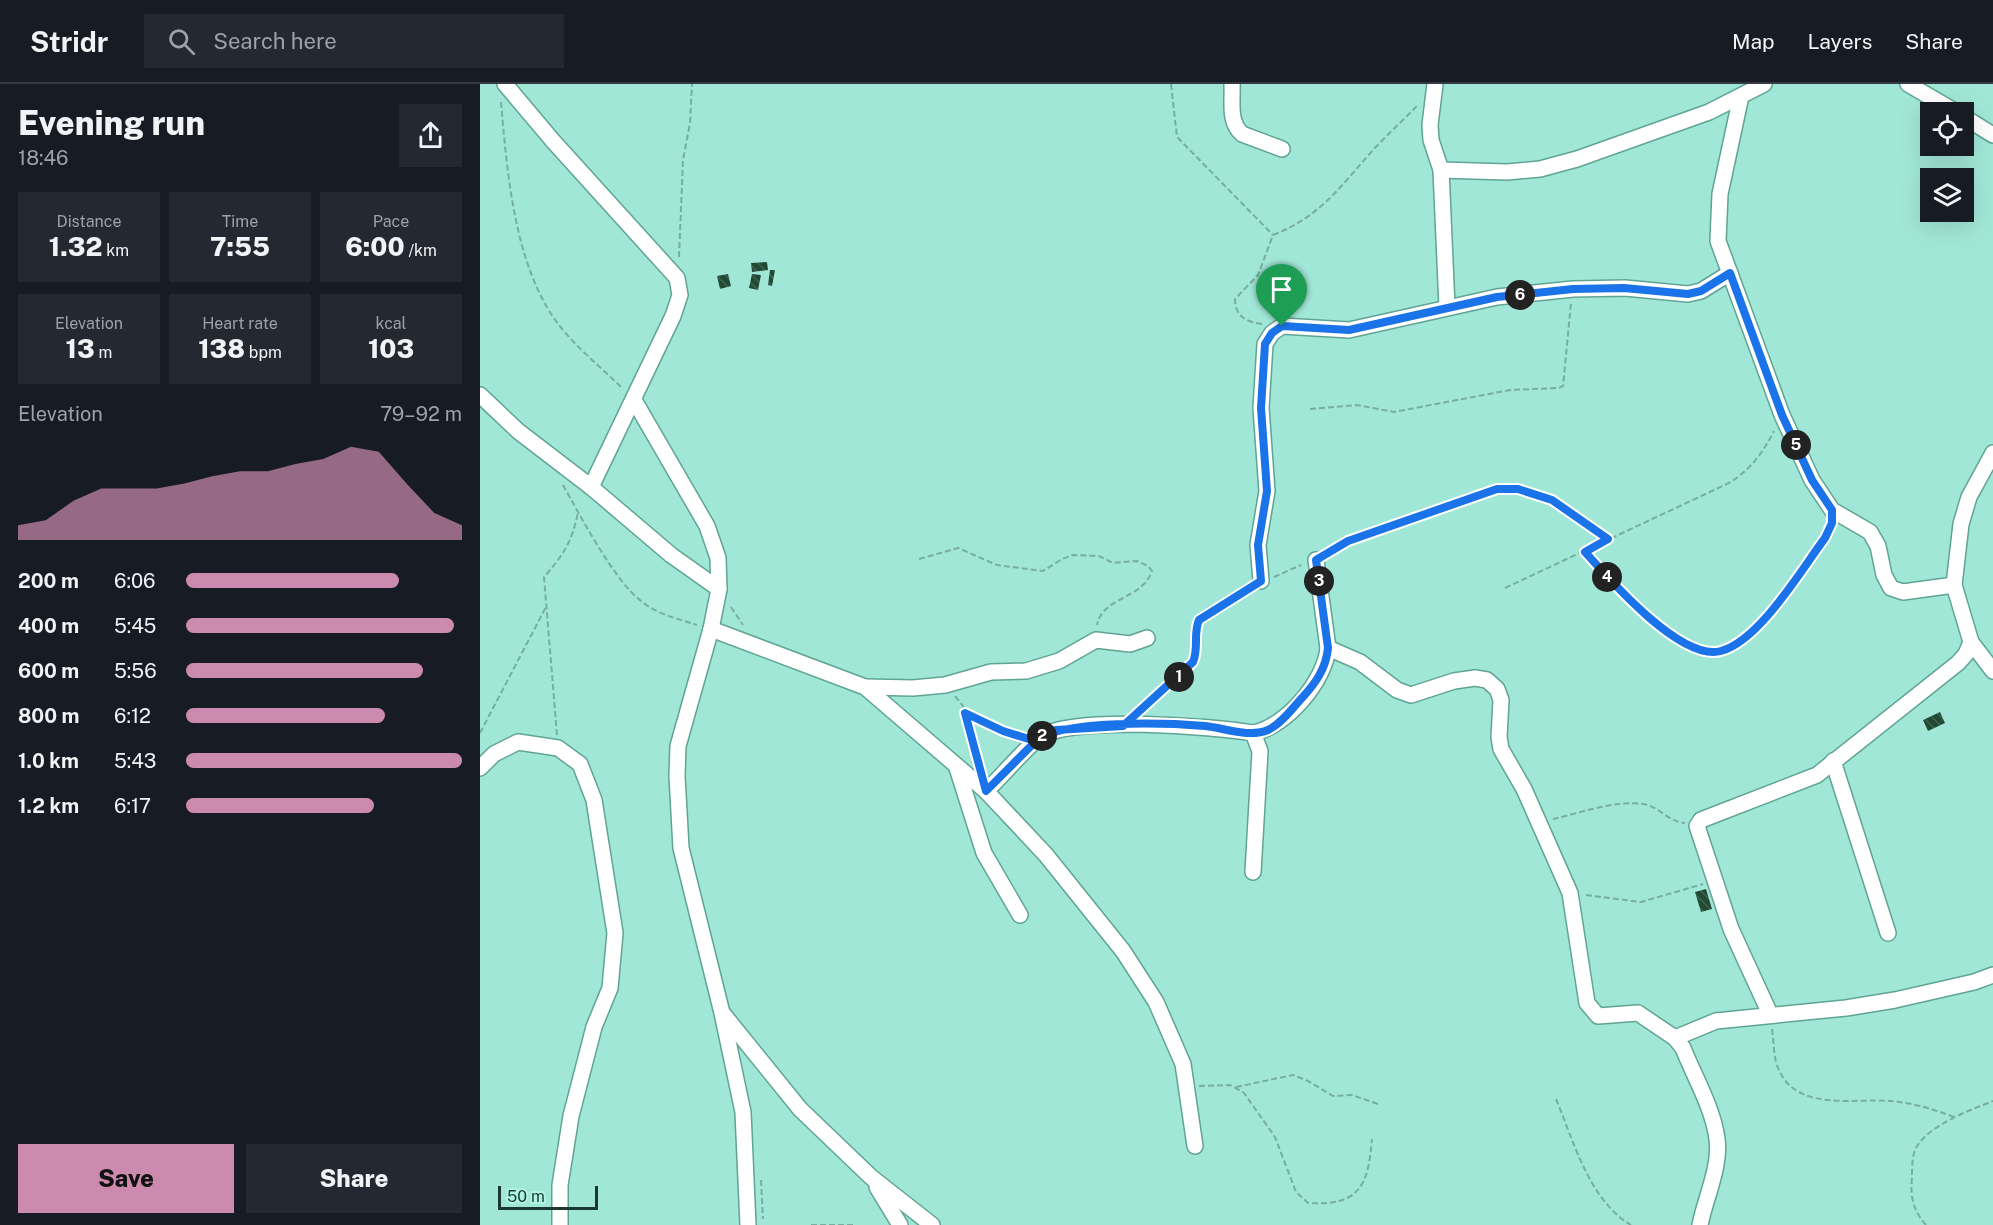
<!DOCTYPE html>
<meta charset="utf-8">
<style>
body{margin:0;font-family:"Public Sans",sans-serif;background:#242831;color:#f1f3f6;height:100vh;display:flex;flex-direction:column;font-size:22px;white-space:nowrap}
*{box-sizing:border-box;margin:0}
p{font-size:20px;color:#9ea1a6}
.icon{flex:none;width:33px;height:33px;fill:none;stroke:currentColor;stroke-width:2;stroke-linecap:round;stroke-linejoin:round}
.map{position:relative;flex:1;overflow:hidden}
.side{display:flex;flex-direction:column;background:#171b24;width:480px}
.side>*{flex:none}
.tools{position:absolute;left:1440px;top:18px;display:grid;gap:12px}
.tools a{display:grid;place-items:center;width:54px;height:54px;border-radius:0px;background:#171b24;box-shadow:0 6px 24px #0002;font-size:30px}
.scale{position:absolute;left:18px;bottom:15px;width:100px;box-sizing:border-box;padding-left:6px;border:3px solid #1c3832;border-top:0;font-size:16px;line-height:21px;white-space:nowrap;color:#1c3832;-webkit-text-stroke:4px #aef4e4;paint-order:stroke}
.pin{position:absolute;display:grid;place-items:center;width:51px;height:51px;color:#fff;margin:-62px -26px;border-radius:50% 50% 50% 0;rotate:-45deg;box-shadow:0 0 6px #0007}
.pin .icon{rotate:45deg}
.km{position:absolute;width:30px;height:30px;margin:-15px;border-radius:50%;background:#222;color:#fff;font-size:16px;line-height:30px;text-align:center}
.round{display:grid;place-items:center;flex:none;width:63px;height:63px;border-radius:0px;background:#242831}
.headline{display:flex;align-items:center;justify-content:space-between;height:102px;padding:0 18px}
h1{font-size:33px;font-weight:800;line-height:45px}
.figures{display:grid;grid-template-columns:repeat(3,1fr);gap:9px;height:102px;padding:6px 18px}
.figures div{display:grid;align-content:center;border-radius:0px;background:#242831;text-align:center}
.figures b{font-size:26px;font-weight:800}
.figures small{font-size:16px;font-weight:400}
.figures p{font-size:16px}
.chart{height:168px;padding:12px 18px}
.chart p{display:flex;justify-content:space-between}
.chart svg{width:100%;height:108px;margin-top:6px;fill:#cc8bae;opacity:.7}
.button{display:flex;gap:12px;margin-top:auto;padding:12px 18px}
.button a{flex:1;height:69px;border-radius:0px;background:#cc8bae;color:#111;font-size:24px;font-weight:800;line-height:69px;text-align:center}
.button a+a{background:#242831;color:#f1f3f6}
ul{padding:0 18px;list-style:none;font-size:20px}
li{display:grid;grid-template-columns:96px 72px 1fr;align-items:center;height:45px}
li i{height:15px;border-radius:8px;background:#cc8bae}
header{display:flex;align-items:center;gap:36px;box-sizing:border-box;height:84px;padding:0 30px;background:#171b24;border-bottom:2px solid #363941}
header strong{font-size:28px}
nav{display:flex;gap:33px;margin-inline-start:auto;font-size:21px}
.search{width:420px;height:54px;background:#242831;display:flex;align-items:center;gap:15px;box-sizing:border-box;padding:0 21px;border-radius:0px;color:#9ea1a6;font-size:22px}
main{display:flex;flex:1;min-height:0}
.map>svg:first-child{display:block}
.building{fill:url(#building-back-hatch)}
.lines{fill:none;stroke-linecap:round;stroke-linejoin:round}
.minor-casing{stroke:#5fa494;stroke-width:18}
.path{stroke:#76aea1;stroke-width:2;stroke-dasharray:6 3;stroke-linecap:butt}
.minor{stroke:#fff;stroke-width:15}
.route-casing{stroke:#fff;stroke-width:12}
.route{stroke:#1a73e8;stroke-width:8}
</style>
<header>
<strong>Stridr</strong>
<div class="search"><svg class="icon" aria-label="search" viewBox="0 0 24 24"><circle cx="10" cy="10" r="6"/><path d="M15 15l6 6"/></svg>Search here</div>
<nav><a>Map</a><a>Layers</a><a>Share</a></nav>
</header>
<main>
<section class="side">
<div class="headline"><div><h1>Evening run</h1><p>18:46</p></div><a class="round"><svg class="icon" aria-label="share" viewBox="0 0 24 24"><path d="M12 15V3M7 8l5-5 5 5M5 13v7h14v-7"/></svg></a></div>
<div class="figures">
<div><p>Distance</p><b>1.32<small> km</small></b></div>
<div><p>Time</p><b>7:55</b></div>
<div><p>Pace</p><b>6:00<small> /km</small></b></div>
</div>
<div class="figures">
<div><p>Elevation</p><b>13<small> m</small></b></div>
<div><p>Heart rate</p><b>138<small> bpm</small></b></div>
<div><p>kcal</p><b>103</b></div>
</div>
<div class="chart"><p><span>Elevation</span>79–92 m</p>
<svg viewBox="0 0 160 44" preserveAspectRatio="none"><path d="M0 44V38L10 36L20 28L30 23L40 23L50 23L60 21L70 18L80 16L90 16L100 13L110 11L120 6L130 8L140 21L150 33L160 38V44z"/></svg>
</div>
<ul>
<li><b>200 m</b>6:06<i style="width:77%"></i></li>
<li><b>400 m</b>5:45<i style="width:97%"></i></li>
<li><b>600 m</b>5:56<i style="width:86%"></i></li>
<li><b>800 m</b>6:12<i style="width:72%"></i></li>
<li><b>1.0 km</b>5:43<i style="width:100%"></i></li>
<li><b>1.2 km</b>6:17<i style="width:68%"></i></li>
</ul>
<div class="button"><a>Save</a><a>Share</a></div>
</section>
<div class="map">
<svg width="1513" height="1141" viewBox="0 0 1513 1141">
<defs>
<pattern id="building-back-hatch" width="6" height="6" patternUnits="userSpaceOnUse" patternTransform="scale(1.5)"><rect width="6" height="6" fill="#214a34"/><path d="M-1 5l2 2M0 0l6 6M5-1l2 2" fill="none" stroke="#406250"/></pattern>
</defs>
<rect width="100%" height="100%" fill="#a1e7d7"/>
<g class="building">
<polygon points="287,178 288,186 272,188 271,179"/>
<polygon points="290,186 295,186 292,202 288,201"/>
<polygon points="248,190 251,202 240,205 237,192"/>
<polygon points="272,190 281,191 278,206 269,204"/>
<polygon points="1460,628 1465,639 1448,647 1443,636"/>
<polygon points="1226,805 1232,825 1221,828 1215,808"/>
</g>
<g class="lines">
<g class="minor-casing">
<g id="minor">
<polyline points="25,0 73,57 197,194 200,211 193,232 111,403"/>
<path d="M752 0C753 18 748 37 762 50L802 65"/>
<polyline points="955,0 950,41 951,56 961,86 967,223"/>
<polyline points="1428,0 1476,28"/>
<polyline points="1261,12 1240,110 1238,157 1302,331 1332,396 1352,426 1390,448 1398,462 1404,491 1411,504 1423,508 1474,501"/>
<polyline points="1484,33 1513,51"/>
<polyline points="961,86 1027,88 1060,85 1097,75 1229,28 1284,0"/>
<polyline points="0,311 38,347 111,403 191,471 239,505"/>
<polyline points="154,316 227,442 238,474 239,505 231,545 198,662 197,692 201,764 242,929 263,1028 268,1141"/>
<polyline points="1513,369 1489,413 1481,440 1474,501 1491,558 1513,587"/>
<polyline points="781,497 778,461 787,407 781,324 785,260 792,249 802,242 869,246 1017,213 1093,205 1145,204 1208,210 1221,207 1250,189"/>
<polyline points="231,545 385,603 506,707 566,771 643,867 676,918 703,980 715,1062"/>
<path d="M848 564 880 578 917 606 931 611 974 597 995 594 1007 596 1017 605 1021 616 1019 653 1021 665 1044 705 1090 809 1107 919 1118 932 1158 929 1195 954 1203 964C1214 992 1233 1024 1237 1055 1241 1082 1225 1115 1220 1141"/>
<polyline points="385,603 433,604 465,601 511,588 546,587 579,577 616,556 650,560 667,554"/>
<path d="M773 649C806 643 845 597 848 564L836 476"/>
<polyline points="1353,677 1408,849"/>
<polyline points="0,684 14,670 38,658 78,664 100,680 114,716 135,849 130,904 114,943 91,1032 80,1101 80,1141"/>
<polyline points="477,684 504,769 540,831"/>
<path d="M506 707C522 693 547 661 562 652 595 632 732 642 773 649L780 667 773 788"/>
<polyline points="1290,930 1251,845 1217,742 1221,736 1337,691 1478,579 1486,570 1491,558"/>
<polyline points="244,931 320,1025 391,1093 452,1141"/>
<polyline points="1195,954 1236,937 1366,924 1415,916 1494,898 1513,891"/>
<polyline points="397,1103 420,1141"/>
</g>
</g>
<g class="path">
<polyline points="691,0 697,53 793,151"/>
<path d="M21 18C27 87 34 179 76 237 94 262 121 283 143 305"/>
<polyline points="199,173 203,76 210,39 212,0"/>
<path d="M782 240C766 238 755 232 755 215L778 191 793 151C842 132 861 101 894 65 908 50 923 36 937 22"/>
<polyline points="830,325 877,321 914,328 1030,306 1079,304 1083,302 1091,219"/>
<path d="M83 401C101 433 134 496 161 517 177 530 198 535 217 541"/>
<path d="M1105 468C1129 495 1201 578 1241 567 1280 556 1321 487 1345 454L1351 440"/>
<path d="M848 469 868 457 1017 405C1065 405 1091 428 1128 455"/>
<path d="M439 475 478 464 517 481 563 487 582 475 593 471 619 472 633 479 657 477 668 482 672 487C662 516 623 512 617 541"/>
<polyline points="794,493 821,481"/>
<path d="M1025 504 1249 399C1271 385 1282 370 1294 347"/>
<polyline points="251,523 263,541"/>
<polyline points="475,612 483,622 500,682"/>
<path d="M660 626 713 578C718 566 714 557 716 544 718 531 757 510 769 503"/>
<polyline points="485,629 538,653"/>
<polyline points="0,649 66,523"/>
<path d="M77 651 64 493C84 470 92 458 98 428"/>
<path d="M1073 735C1100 729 1135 716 1163 720 1179 722 1188 738 1205 739"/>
<polyline points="1106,811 1161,818 1223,800"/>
<path d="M1292 945C1294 957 1293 974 1299 986 1317 1028 1376 1014 1411 1017 1433 1019 1453 1025 1474 1033"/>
<path d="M719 1002 750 1001 764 1009 795 1053 816 1108 828 1119C880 1122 888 1102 892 1055"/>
<polyline points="756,1003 813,991 828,997 853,1012 872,1011 898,1020"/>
<path d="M1076 1015C1094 1058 1109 1116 1151 1141"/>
<polyline points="281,1096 283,1135"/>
<polyline points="331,1141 376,1141"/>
<path d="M1446 1141C1433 1126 1430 1113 1432 1094 1432 1085 1432 1074 1435 1066 1446 1042 1490 1026 1513 1017"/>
</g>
<use href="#minor" class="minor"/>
</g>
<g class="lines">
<g class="route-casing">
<path id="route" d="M802 242 792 249 785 260 781 324 787 407 778 461 781 497 719 536C713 549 719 564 713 578L643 642 576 646 562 651 506 707 485 629 523 647 555 657C583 635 688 639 725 642 745 644 769 654 788 646 801 640 812 625 821 615 835 600 846 585 848 564L836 476 868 457 1017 405H1038L1072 416 1128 455 1105 468C1129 495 1201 578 1241 567 1280 556 1321 486 1345 454L1352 439V426L1332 396 1302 331 1250 189 1221 207 1208 210 1144 204 1093 205 1017 213 869 246 802 242"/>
</g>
<use href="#route" class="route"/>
</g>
</svg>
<div class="tools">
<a><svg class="icon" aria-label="locate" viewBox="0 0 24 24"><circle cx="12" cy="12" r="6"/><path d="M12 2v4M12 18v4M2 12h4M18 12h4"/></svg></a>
<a><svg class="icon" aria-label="layers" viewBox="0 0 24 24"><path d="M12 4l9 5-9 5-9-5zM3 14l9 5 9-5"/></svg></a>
</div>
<div class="scale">50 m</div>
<div class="pin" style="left:802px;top:242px;background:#1e9e55"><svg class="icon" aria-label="arrive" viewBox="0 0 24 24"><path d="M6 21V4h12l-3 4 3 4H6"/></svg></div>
<b class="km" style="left:699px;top:593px">1</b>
<b class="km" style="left:562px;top:652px">2</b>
<b class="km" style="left:839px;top:497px">3</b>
<b class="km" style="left:1127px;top:493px">4</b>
<b class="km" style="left:1316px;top:361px">5</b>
<b class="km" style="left:1040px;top:211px">6</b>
</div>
</main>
